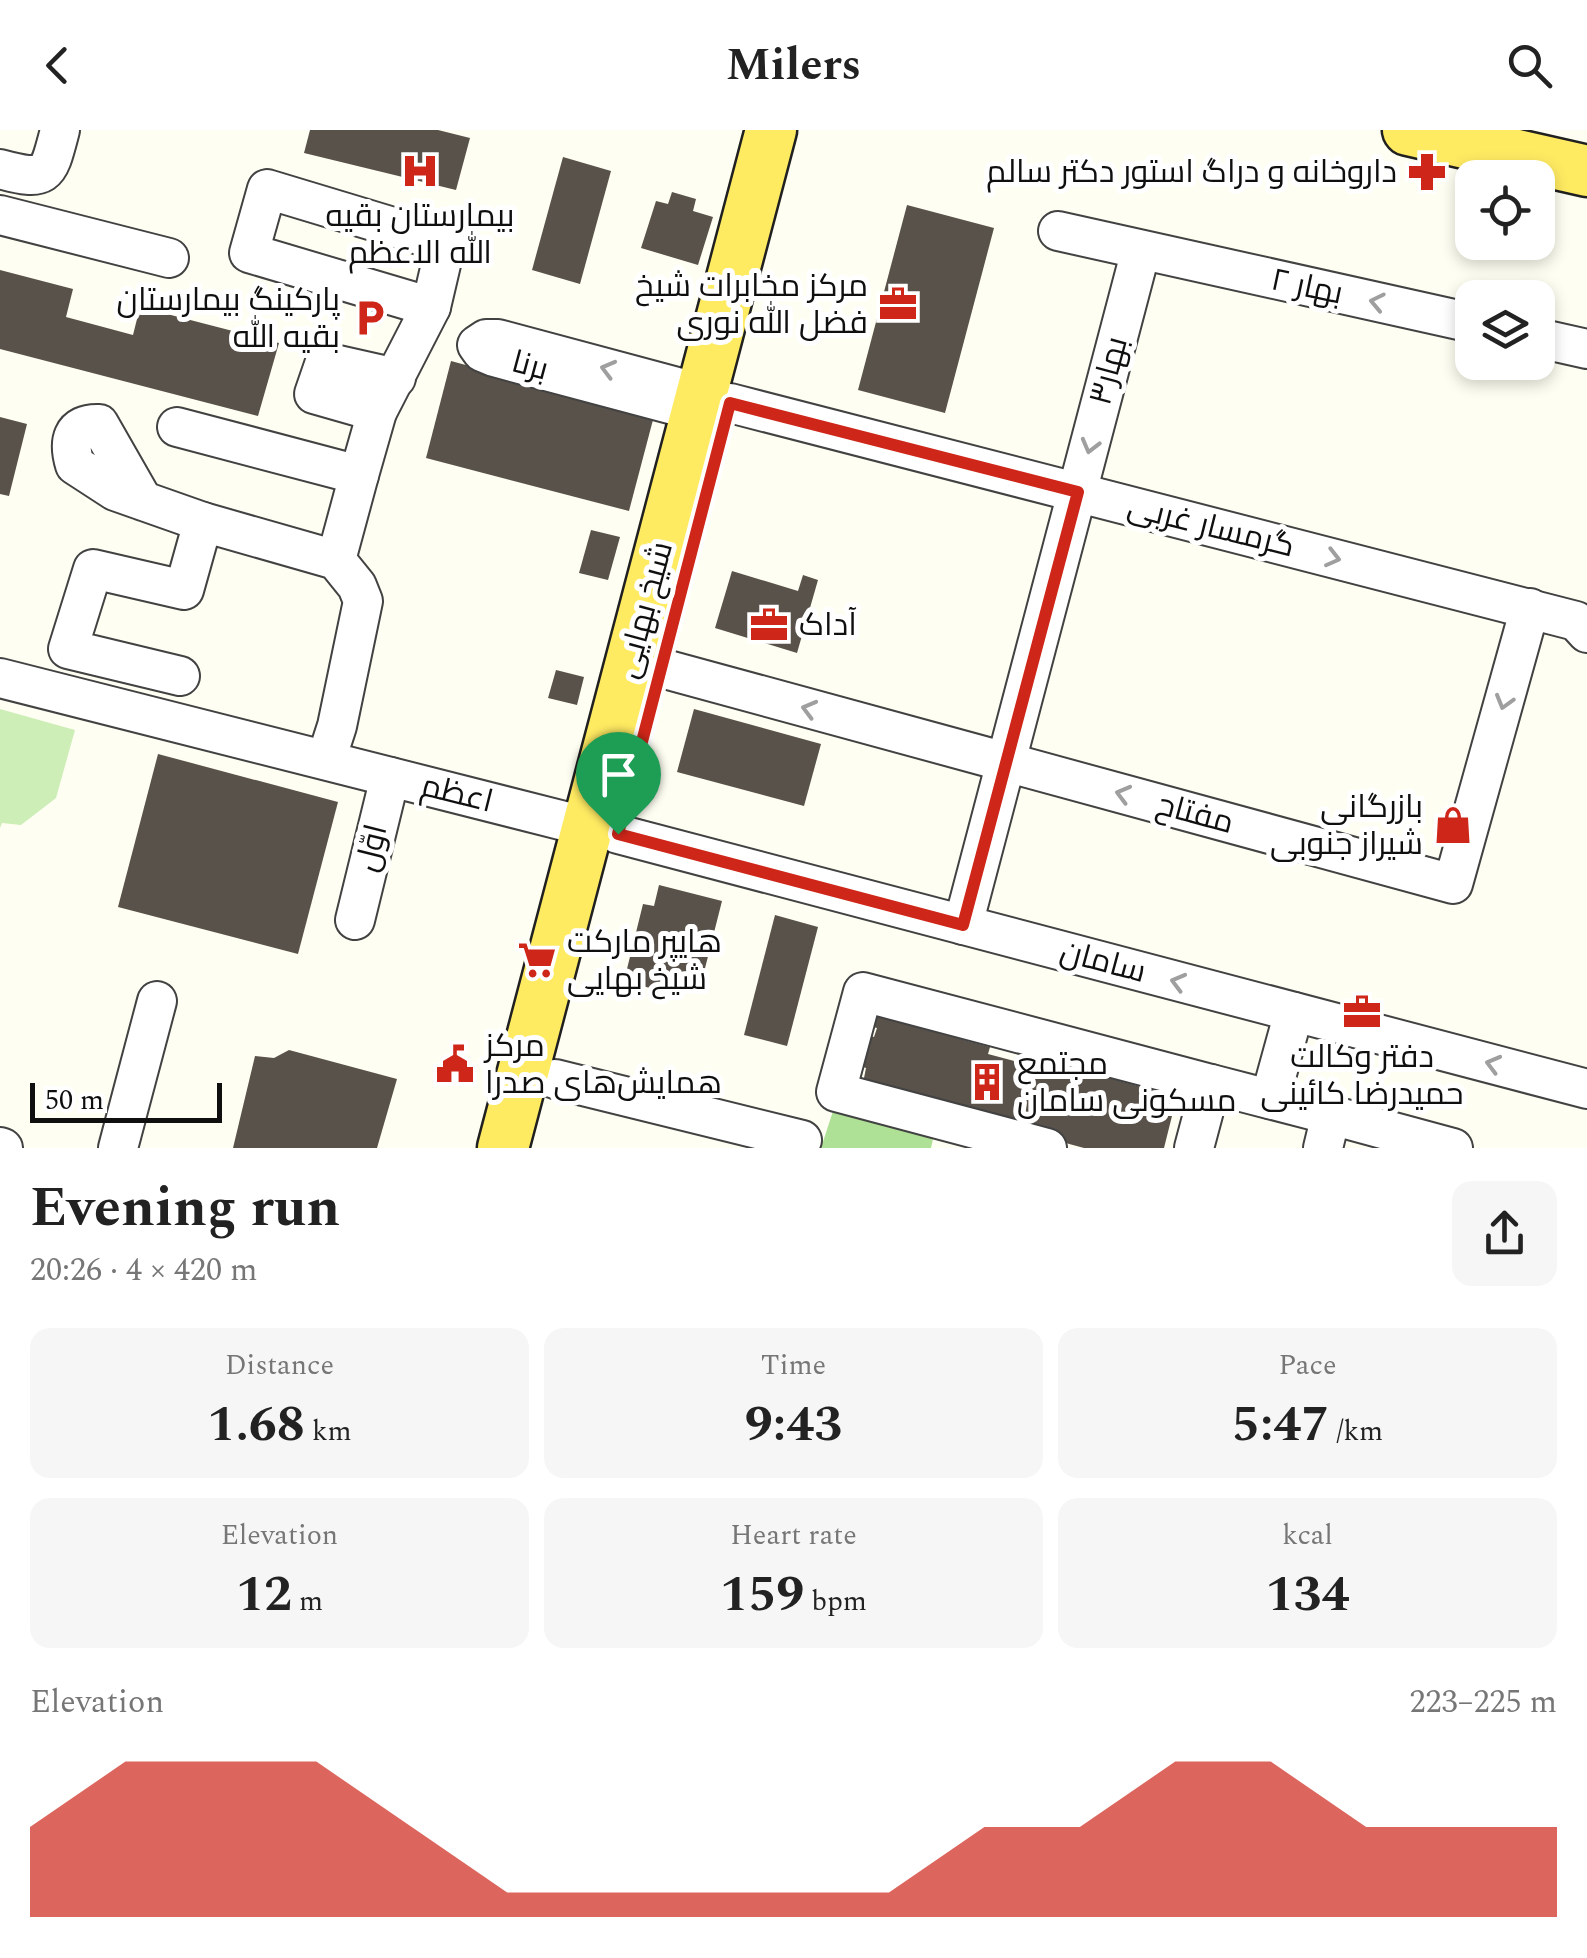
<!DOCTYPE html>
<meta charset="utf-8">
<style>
body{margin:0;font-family:Spectral,Cairo,serif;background:#f6f6f6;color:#222;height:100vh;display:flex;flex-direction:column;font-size:38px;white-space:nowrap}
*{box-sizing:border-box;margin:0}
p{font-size:32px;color:#767676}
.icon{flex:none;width:55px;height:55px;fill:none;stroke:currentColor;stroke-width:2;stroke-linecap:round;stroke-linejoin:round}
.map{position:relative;height:1018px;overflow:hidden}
.details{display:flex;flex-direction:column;background:#fff;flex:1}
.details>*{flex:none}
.tools{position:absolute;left:1455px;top:30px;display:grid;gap:20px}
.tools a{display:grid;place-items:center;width:100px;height:100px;border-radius:20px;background:#fff;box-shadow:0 5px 15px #0003;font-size:50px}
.scale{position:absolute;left:30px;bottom:25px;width:192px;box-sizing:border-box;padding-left:10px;border:5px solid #0f0f0f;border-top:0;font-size:28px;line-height:35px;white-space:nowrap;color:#0f0f0f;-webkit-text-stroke:8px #fff;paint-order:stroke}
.pin{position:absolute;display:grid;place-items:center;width:85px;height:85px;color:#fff;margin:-102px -42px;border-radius:50% 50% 50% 0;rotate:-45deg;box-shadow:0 0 10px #0007}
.pin .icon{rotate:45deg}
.round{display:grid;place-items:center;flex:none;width:105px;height:105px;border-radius:20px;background:#f6f6f6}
.overview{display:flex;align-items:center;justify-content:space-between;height:170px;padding:0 30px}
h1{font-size:55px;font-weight:700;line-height:75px}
.stats{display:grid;grid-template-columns:repeat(3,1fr);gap:15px;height:170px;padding:10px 30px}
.stats div{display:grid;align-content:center;border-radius:20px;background:#f6f6f6;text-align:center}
.stats b{font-size:50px;font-weight:700}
.stats small{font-size:28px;font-weight:400}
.stats p{font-size:28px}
.chart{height:280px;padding:20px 30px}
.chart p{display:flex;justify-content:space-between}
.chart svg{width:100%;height:180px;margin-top:10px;fill:#ce2619;opacity:.7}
header{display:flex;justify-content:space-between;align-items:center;height:130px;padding:0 30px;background:#fff;font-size:45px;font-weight:700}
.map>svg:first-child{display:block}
.green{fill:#cdeeb7}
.forest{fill:#aee095}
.building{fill:#59524b}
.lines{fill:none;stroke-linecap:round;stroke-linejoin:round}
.minor-casing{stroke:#424242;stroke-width:42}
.major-casing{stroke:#202020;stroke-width:55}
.minor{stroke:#fff;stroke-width:38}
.major{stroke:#ffeb62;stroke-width:50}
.oneway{stroke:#9f9f9f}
.route-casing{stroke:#fff;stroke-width:20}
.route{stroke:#ce2619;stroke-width:12}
.labels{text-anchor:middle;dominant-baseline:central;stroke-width:10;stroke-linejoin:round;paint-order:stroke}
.poi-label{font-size:32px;fill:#0f0f0f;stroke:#fff;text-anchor:end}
.street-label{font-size:32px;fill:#0f0f0f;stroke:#fff}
</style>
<header><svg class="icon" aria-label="back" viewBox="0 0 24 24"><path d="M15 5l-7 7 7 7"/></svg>Milers<svg class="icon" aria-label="search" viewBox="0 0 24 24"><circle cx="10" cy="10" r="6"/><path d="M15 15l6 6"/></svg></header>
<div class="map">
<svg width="1587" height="1018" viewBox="0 0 1587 1018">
<rect width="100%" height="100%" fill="#fffef2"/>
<polygon class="green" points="0,579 75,600 56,668 21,695 2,693 0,698"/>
<polygon class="forest" points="835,975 934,1004 931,1018 821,1018"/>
<g class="building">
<polygon points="310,0 438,0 470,8 456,60 304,23"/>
<polygon points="563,27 611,41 580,154 532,140"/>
<polygon points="672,62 696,69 693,81 713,87 698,135 641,118 656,71 668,74"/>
<polygon points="907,75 994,98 945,283 858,260"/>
<polygon points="0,140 73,159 66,187 133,205 140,177 279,213 258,286 0,219"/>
<polygon points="451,231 654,286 629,381 426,328"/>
<polygon points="0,287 27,294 9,366 0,364"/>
<polygon points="591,400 620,407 608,450 579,443"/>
<polygon points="732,441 798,461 803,445 818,450 797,523 715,498"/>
<polygon points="556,540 584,547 577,575 548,568"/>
<polygon points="694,579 821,614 804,676 677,642"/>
<polygon points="158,624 338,672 298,824 118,777"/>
<polygon points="659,755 722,771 699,862 663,853 661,861 624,851 643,774 654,776"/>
<polygon points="775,785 818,797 787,916 744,905"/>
<polygon points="868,884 990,917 988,924 1059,943 1061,935 1185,969 1182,980 1174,978 1164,1018 1084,1018 851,955 853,946 864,948 866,938 860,936 869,905 874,907 877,898 866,895"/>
<polygon points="289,920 397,949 377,1018 233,1018 255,926 274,928"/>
</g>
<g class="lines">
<g class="minor-casing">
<g id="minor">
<path d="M0 39C48 52 48 46 60 0"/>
<polygon points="267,59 446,113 431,177 249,123"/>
<polyline points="0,85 169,128"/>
<polyline points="1058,101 1472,193"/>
<polyline points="1538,208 1587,219"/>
<polyline points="730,273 1576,491 1587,503"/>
<polyline points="699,276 677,276 494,227 482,222 477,215 486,209 498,209 681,258 700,269"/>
<polyline points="377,282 314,264 325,232 396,248"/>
<polyline points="177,297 359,345 336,430"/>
<polyline points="359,345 377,282 431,177"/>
<path d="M143 371 99 294C71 293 68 312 75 335L115 361 203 392"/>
<polyline points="661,538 1453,754 1530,478"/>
<polyline points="180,546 68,519 93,439 184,460 203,392 336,430 357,456 363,471 337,596 326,630"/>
<polyline points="0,548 588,697"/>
<polyline points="618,704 1587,959"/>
<polyline points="355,790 390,647"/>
<polyline points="963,795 1141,120"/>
<polyline points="555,949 802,1010"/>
<polyline points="1270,969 1294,882"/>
<polyline points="1331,985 1453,1018"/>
<polyline points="0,1017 3,1018"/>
<polyline points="118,1018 157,871"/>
<polyline points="1047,1018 836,962 863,862 1211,954"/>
<polyline points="1194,1018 1211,954 1331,985 1323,1018"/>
</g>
</g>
<g class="major-casing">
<g id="major">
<polyline points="1408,0 1587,41"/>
<polyline points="503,1018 771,0"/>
</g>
</g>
<use href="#minor" class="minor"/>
<use href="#major" class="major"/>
</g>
<defs><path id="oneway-chevron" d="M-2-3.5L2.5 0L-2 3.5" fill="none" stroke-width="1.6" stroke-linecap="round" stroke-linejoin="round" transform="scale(2.5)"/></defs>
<g class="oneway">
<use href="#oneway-chevron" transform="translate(1377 172) rotate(-168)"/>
<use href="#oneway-chevron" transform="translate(608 239) rotate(-165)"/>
<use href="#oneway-chevron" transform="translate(1090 316) rotate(105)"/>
<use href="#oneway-chevron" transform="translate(1333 428) rotate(14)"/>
<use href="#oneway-chevron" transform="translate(1504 572) rotate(106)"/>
<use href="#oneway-chevron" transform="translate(809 579) rotate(-165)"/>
<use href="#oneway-chevron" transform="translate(1123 664) rotate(-165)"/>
<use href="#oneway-chevron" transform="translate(1178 852) rotate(-165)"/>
<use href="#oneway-chevron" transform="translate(1493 934) rotate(-165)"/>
</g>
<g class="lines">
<g class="route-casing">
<polygon id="route" points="730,273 1078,362 963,795 618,704"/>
</g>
<use href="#route" class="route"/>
</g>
<defs>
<g id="hospital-bare" transform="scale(3)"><path d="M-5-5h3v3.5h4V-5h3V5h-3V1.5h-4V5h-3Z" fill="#ce2619" stroke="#fff" stroke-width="2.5" paint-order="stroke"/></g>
<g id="pharmacy-bare" transform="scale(3)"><path d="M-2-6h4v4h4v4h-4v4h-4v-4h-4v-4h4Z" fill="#ce2619" stroke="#fff" stroke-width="2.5" paint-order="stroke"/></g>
<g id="office-bare" transform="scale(3)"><path d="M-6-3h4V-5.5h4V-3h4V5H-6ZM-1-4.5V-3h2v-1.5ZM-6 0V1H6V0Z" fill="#ce2619" stroke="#fff" stroke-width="2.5" paint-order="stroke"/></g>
<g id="parking-bare" transform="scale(3)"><path d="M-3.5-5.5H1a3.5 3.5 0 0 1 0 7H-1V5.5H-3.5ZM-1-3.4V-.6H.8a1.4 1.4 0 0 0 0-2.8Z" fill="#ce2619" stroke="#fff" stroke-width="2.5" paint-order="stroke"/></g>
<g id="shop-bare" transform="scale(3)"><path d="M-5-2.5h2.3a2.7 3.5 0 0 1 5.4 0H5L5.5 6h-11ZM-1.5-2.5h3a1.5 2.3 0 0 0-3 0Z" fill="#ce2619" stroke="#fff" stroke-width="2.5" paint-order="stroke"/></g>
<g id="supermarket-bare" transform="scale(3)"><path d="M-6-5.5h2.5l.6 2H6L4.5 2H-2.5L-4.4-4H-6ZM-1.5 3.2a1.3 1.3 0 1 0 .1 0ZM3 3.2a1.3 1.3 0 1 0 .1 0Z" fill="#ce2619" stroke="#fff" stroke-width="2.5" paint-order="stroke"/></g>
<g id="civic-bare" transform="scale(3)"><path d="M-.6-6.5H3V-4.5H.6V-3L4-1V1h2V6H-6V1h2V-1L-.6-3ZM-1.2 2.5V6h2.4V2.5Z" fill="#ce2619" stroke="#fff" stroke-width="2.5" paint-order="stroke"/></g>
<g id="building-bare" transform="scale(3)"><path d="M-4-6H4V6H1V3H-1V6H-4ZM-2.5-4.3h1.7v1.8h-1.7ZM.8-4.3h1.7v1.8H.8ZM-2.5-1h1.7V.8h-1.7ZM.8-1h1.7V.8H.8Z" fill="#ce2619" stroke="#fff" stroke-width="2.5" paint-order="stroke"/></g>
</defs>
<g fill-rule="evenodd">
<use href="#hospital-bare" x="420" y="41"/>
<use href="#pharmacy-bare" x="1427" y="42"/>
<use href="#office-bare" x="898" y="174"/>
<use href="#parking-bare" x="370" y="188"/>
<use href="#office-bare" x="769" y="495"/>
<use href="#shop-bare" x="1453" y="695"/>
<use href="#supermarket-bare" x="537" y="830"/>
<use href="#office-bare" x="1362" y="882"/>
<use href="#civic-bare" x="455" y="934"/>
<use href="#building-bare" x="987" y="952"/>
</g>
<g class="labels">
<g class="poi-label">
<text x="1397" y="42">داروخانه و دراگ استور دکتر سالم</text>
<text x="420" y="86" text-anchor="middle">بیمارستان بقیه<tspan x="420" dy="37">الله الاعظم</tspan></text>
<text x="868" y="156">مرکز مخابرات شیخ<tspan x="868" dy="37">فضل الله نوری</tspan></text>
<text x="340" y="170">پارکینگ بیمارستان<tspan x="340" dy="37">بقیه الله</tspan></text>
<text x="799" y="495" text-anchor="start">آداک</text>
<text x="1423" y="677">بازرگانی<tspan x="1423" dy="37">شیراز جنوبی</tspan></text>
<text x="567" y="812" text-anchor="start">هایپر مارکت<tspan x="567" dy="37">شیخ بهایی</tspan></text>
<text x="485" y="916" text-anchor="start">مرکز<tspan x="485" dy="37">همایش‌های صدرا</tspan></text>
<text x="1362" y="927" text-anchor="middle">دفتر وکالت<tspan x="1362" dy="37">حمیدرضا کائینی</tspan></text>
<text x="1017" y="934" text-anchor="start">مجتمع<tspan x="1017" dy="37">مسکونی سامان</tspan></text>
</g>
<g class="street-label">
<text transform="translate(1307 157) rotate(12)">بهار ۲</text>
<text transform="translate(530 236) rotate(15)">برنا</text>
<text transform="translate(1109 241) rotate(-75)">بهار۳</text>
<text transform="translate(1211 397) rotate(14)">گرمسار غربی</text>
<text transform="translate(645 480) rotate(-75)">شیخ بهایی</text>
<text transform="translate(457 664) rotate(14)">اعظم</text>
<text transform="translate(1195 684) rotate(15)">مفتاح</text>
<text transform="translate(372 718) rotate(-76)">اوّل</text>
<text transform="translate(1103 832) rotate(15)">سامان</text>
</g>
</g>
</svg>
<div class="tools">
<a><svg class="icon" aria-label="locate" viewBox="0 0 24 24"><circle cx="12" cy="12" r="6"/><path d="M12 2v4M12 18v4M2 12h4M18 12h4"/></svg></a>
<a><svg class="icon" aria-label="layers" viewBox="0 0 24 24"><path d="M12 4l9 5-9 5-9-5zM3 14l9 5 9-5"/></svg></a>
</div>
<div class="scale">50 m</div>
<div class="pin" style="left:618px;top:704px;background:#1e9e55"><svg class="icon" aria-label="arrive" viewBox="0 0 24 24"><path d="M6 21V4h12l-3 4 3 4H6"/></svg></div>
</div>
<section class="details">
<div class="overview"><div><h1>Evening run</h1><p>20:26 · 4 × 420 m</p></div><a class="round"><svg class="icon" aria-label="share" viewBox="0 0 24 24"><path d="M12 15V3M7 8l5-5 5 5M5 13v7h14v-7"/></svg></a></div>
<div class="stats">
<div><p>Distance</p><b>1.68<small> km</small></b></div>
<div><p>Time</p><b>9:43</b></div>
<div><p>Pace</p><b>5:47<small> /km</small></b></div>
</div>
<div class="stats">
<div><p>Elevation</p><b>12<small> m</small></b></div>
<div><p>Heart rate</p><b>159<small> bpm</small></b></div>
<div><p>kcal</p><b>134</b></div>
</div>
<div class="chart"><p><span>Elevation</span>223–225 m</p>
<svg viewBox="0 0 160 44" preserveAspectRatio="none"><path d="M0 44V22L10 6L20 6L30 6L40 22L50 38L60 38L70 38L80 38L90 38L100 22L110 22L120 6L130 6L140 22L150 22L160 22V44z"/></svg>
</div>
</section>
